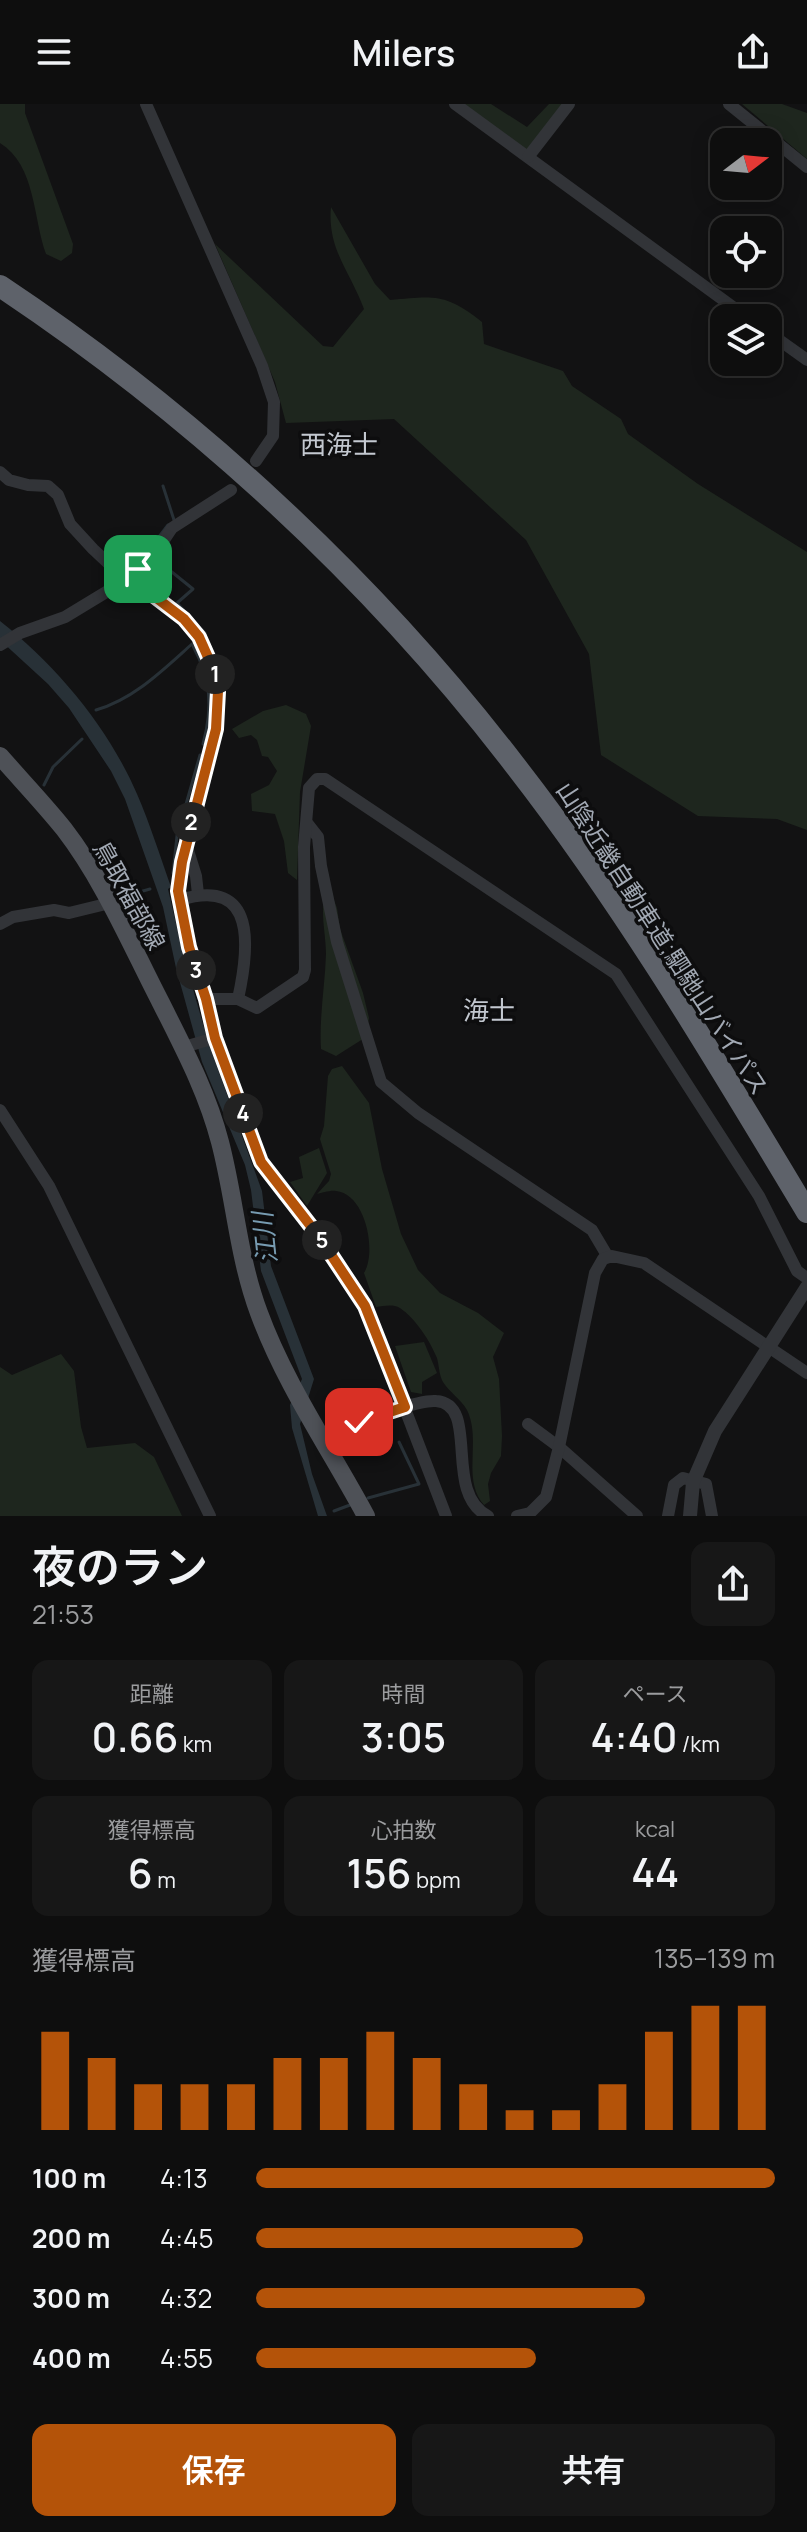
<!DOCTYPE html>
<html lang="ja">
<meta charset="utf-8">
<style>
body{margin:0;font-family:Manrope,"Noto Sans JP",sans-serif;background:#171717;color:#f1f3f6;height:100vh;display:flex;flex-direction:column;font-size:30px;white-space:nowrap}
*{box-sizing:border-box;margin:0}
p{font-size:26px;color:#9b9c9e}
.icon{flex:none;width:44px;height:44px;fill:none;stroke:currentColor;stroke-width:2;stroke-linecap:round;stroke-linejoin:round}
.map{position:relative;height:1412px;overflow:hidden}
.details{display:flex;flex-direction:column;background:#0e0e0e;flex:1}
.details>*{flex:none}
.needle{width:52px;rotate:74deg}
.controls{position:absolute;left:710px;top:24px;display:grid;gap:16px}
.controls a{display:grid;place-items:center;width:72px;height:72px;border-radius:16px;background:#0e0e0e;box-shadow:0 4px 20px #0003,0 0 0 2px #2e2e2e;font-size:40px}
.pin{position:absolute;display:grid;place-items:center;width:68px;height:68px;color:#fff;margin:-34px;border-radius:16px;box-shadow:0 4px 12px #0006}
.km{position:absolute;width:40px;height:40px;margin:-20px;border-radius:50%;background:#222;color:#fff;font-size:22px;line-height:40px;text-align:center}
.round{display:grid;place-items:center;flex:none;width:84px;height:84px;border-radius:16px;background:#171717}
.summary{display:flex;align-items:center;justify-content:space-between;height:136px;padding:0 32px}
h1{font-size:44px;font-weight:600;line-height:60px}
.stats{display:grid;grid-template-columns:repeat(3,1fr);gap:12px;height:136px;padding:8px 32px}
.stats div{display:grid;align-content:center;border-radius:16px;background:#171717;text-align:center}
.stats b{font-size:40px;font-weight:600}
.stats small{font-size:22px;font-weight:400}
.stats p{font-size:22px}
.chart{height:224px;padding:16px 32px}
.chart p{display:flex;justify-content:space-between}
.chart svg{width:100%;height:144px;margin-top:8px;stroke:#b45309;stroke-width:6}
.action{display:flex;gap:16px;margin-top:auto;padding:16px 32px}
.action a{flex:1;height:92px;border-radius:16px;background:#b45309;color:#fff;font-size:32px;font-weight:600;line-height:92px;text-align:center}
.action a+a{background:#171717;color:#f1f3f6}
ul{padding:0 32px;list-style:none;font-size:26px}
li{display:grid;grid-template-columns:128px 96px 1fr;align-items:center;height:60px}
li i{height:20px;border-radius:10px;background:#b45309}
header{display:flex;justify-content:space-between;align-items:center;height:104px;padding:0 32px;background:#0e0e0e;font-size:36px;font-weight:600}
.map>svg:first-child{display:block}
.green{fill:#1e261e}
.water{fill:#283137}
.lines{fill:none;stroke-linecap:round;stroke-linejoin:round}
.stream{stroke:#283137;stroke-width:3}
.minor{stroke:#323438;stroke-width:12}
.tertiary{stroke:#323438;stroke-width:14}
.primary{stroke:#4e5157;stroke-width:18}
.motorway{stroke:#5e626a;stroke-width:22}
.route-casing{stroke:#fff;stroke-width:16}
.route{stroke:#b45309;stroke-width:10}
.labels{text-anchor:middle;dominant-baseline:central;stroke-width:7;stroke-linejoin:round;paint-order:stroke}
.street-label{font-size:24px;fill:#a2a9b4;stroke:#0d0d0e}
.neighbourhood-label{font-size:26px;fill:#c3c8d0;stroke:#0d0d0e}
.water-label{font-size:26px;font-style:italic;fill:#779bb1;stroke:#0d0d0e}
</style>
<header><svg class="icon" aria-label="menu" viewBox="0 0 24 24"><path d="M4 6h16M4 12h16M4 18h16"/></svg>Milers<svg class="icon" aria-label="share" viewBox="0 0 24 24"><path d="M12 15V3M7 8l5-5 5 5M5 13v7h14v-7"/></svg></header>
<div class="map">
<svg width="807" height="1412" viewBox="0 0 807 1412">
<rect width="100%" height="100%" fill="#121213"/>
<g class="green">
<path d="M0 0H25V9L73 140 72 149 61 157 46 150C33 115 36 61 0 39Z"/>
<polygon points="459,0 491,0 527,23 549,0 566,0 527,47"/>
<polygon points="742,0 782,0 807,9 807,55"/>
<path d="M331 103 375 180 390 196C434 192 446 189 482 218L484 240 563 267 572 282 621 315 628 330 698 380 807 448V726L777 715 698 712 601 651 589 550 526 436 394 315 286 319 275 278 215 140 323 242 333 243 364 205C350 167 327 145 331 103Z"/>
<polygon points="286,601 306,610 311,622 300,688 297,776 288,769 284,737 275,710 252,707 251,690 269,681 277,667 268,653 262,652 257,636 251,631 239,634 232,625 263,607"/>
<path d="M328 781 337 804 340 825 363 889 369 914 366 933 336 952 321 945C319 913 325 882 326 850 326 828 318 802 328 781Z"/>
<path d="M342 962 369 999 382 1065 401 1130 418 1166 440 1189 478 1209 504 1229 493 1253 499 1275 502 1332 501 1352 491 1369 488 1380 490 1397 484 1401C461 1374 482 1337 467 1306 461 1295 449 1288 443 1278 439 1271 439 1261 437 1254 430 1237 416 1215 400 1204 393 1200 384 1202 376 1203L364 1169C377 1148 366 1090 336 1087 330 1086 322 1089 317 1090L329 1077 331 1070 320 1035 324 1022 328 972 332 965Z"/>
<polygon points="319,1044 327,1069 307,1102 290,1078 303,1074 299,1053"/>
<polygon points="424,1238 437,1269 422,1278 422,1290 411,1288 395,1242"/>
<polygon points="61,1250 74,1267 81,1323 87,1344 135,1339 154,1353 182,1412 0,1412 0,1263 12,1271"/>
</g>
<path class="water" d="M0 517C57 562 108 623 137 690 150 720 160 752 171 783L168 785 183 850 209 941 262 1087 271 1162 314 1275 300 1320 312 1370 327 1412H318L292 1324 290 1301 302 1275 261 1167 251 1086 245 1061 202 958 176 864 163 803 125 695 111 667 69 604 48 580 0 536Z"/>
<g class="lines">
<g class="stream">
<polyline points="163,382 174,416"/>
<polyline points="149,446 168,421"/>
<polyline points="157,456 193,485 177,499 205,529"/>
<path d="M193 542C211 575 213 603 203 640"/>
<path d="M96 606C134 595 163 566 192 540"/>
<polyline points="44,681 53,663 82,635"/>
<polyline points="173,769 177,732 200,651"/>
<polyline points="122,793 150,785"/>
<polyline points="368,1394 419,1380 399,1338"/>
<polyline points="334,1407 350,1401"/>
</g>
<g class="minor">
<polyline points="146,0 262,262 274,298 273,332 256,357"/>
<polyline points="455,0 748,214"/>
<polyline points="729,0 807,63"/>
<polyline points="528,53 569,0"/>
<polyline points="768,228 807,256"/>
<polyline points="0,368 9,376 28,381 48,382 58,391 70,420 93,445 126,476 150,489 184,515 199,533 209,552 218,587 216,625 182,758 178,787 189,843 215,934 261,1058 320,1134 366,1203 446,1412"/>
<polyline points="0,541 20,529 65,513 126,476 152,454 172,424 231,386"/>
<polyline points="307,719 318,733 321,762 337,838 381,978 418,1009 592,1126 608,1153"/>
<polyline points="186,740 196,772 198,790"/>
<path d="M180 796C258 772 249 845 238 895"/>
<polyline points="0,820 13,813 54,806 69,809 110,799"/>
<polyline points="206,895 238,895 257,904 303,873 305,866 304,743 309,684 317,675 325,675 616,870 759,1092 797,1167 807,1174"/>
<polyline points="184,943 215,934"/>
<polyline points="0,1006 49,1082 210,1412"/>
<polyline points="528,1320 559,1343 637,1412"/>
<path d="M322 1331C345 1323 415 1295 436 1297 481 1300 442 1389 488 1412"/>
<polyline points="517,1412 530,1409 546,1393 559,1343 595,1169 603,1155 612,1152 644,1159 807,1269"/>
<polyline points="668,1412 674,1381 683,1374 706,1380 712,1412"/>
</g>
<polyline class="tertiary" points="690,1412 693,1378 715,1327 807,1183"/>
<path class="primary" d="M0 652C21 676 44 700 64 725 104 777 131 841 161 899 184 945 207 988 220 1038 235 1095 238 1153 259 1209 285 1280 330 1345 366 1412"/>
<path class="motorway" d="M0 182C194 311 372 475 514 660 624 801 715 955 807 1108"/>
</g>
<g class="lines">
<g class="route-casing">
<polyline id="route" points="138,465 126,476 150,489 184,515 199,533 215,569 218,587 216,625 182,758 178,787 189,843 206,895 215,934 261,1058 320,1134 365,1202 405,1303 359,1318"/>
</g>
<use href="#route" class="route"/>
</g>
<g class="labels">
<g class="street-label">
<text transform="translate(130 791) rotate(61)">鳥取福部線</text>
<text transform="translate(663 834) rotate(57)">山陰近畿自動車道;駟馳山バイパス</text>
</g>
<g class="neighbourhood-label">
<text x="339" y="340">西海士</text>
<text x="489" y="906">海士</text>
</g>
<g class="water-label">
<text transform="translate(264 1134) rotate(-96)">江川</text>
</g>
</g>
</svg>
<div class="controls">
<a><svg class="needle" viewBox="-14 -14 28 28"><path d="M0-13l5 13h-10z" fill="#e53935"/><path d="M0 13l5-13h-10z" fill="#9b9c9e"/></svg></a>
<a><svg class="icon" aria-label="locate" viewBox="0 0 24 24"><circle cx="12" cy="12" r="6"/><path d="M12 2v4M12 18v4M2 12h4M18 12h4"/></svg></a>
<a><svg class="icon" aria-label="layers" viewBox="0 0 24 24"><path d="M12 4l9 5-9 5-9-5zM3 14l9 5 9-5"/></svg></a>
</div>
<div class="pin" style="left:138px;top:465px;background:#1e9e55"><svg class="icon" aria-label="arrive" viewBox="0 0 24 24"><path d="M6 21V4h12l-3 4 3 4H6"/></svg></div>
<div class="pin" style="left:359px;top:1318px;background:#d93025"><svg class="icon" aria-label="check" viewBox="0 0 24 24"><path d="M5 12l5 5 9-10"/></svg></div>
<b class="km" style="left:215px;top:570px">1</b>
<b class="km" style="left:191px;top:718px">2</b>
<b class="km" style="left:196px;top:866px">3</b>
<b class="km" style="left:243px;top:1009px">4</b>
<b class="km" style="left:322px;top:1136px">5</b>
</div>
<section class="details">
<div class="summary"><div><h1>夜のラン</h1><p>21:53</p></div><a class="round"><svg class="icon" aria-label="share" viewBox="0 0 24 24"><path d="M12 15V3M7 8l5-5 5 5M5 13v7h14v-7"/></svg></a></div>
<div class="stats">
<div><p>距離</p><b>0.66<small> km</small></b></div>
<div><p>時間</p><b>3:05</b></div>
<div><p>ペース</p><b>4:40<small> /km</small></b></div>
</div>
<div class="stats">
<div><p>獲得標高</p><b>6<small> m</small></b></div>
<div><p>心拍数</p><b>156<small> bpm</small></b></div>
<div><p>kcal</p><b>44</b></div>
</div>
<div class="chart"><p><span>獲得標高</span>135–139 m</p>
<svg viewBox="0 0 160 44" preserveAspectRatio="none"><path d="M5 44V14M15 44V22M25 44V30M35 44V30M45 44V30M55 44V22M65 44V22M75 44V14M85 44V22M95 44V30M105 44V38M115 44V38M125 44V30M135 44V14M145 44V6M155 44V6"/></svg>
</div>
<ul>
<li><b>100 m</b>4:13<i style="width:100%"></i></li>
<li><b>200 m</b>4:45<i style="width:63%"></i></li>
<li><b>300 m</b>4:32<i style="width:75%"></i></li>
<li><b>400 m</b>4:55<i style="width:54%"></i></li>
</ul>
<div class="action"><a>保存</a><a>共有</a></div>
</section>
